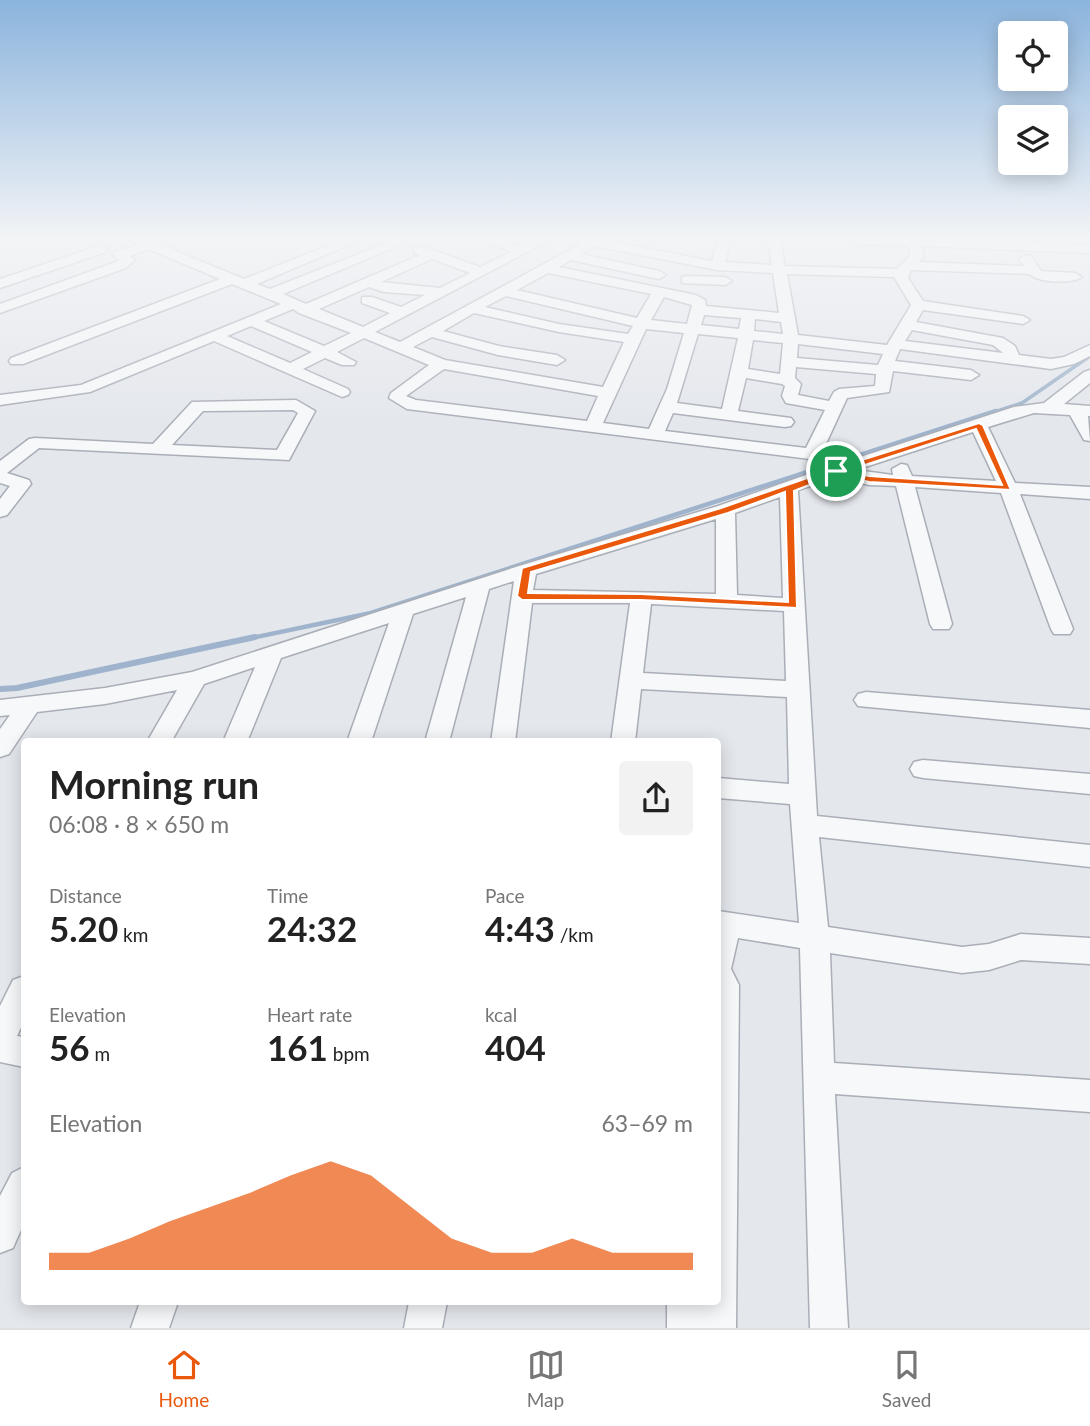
<!DOCTYPE html>
<meta charset="utf-8">
<style>
body{margin:0;font-family:Lato,sans-serif;background:#f2f2f2;color:#222;height:100vh;display:flex;flex-direction:column;font-size:26px;white-space:nowrap}
*{box-sizing:border-box;margin:0}
p{font-size:23px;color:#767676}
.icon{flex:none;width:38px;height:38px;fill:none;stroke:currentColor;stroke-width:2;stroke-linecap:round;stroke-linejoin:round}
.map{position:relative;flex:1;overflow:hidden}
.panel{position:absolute;left:21px;top:738px;width:700px;height:567px;display:flex;flex-direction:column;background:#fff;border-radius:7px;box-shadow:0 4px 18px #0003}
.panel>*{flex:none}
.fabs{position:absolute;left:998px;top:21px;display:grid;gap:14px}
.fabs a{display:grid;place-items:center;width:70px;height:70px;border-radius:7px;background:#fff;box-shadow:0 4px 18px #0003;font-size:35px}
.pin{position:absolute;display:grid;place-items:center;width:60px;height:60px;color:#fff;margin:-30px;border:4px solid #fff;border-radius:50%;box-shadow:0 2px 7px #0007}
.round{display:grid;place-items:center;flex:none;width:74px;height:74px;border-radius:7px;background:#f2f2f2}
.summary{display:flex;align-items:center;justify-content:space-between;height:119px;padding:0 28px}
h1{font-size:38px;font-weight:700;line-height:52px}
.stats{display:grid;grid-template-columns:repeat(3,1fr);gap:10px;height:119px;padding:7px 28px}
.stats div{display:grid;align-content:center}
.stats b{font-size:35px;font-weight:700}
.stats small{font-size:19px;font-weight:400}
.stats p{font-size:19px}
.chart{height:196px;padding:14px 28px}
.chart p{display:flex;justify-content:space-between}
.chart svg{width:100%;height:126px;margin-top:7px;fill:#ea580c;opacity:.7}
.tab-bar{display:flex;justify-content:space-around;align-items:center;height:98px;border-top:2px solid #e0e0e0;background:#fff;font-size:19px;color:#767676}
.tab-bar a{display:grid;justify-items:center;gap:4px}
.tab-bar .current{color:#ea580c}
.map>svg:first-child{display:block}
.lines{fill:none;stroke-linecap:round;stroke-linejoin:round}
.stream-far2{stroke:#9fb4cc;stroke-width:3.5}
.stream-far1{stroke:#9fb4cc;stroke-width:4.5}
.stream{stroke:#9fb4cc;stroke-width:6}
.minor-casing{stroke:#a9aeb7;stroke-width:3}
.minor{fill:#f7f8fa;fill-rule:evenodd}
.route{fill:#ea580c;stroke:#fff;stroke-width:2;fill-rule:evenodd}
</style>
<div class="map">
<svg width="1090" height="1328" viewBox="0 0 1090 1328">
<rect width="100%" height="100%" fill="#e4e7ec"/>
<g class="lines">
<polyline class="stream-far2" points="991,413 1022,403 1090,356"/>
<polyline class="stream-far1" points="247,639 371,613 996,411"/>
<polyline class="stream" points="0,689 17,688 255,637"/>
<g class="minor-casing">
<g id="minor">
<path d="M131 240H149L244 279 342 240H360L257 284 270 289 394 240H404L405 243 283 294 306 304 420 255 414 253V247H424L480 267 511 252 484 240H503L521 247 533 240H550L375 332 400 342 581 244 576 240H604L712 261 718 240H731L725 262 772 265 768 240H780L785 266 897 269 910 256 908 246 853 244 847 240H964L1090 245V253L921 246 924 257 919 262 1024 266 1019 259 1026 255 1031 256 1041 271 1075 273 1082 277C1072 284 1038 283 1030 274L911 270 908 278 923 301 1023 316 1030 320 1023 324 923 310 916 322 1003 338 1015 346 1019 355 1051 359 1064 357 1090 345V356L1074 364 1051 369 900 349 895 361 971 370 979 375 971 380 893 371 889 392 847 398 824 448V452L839 464 1014 407 1044 403 1084 372 1090 370V383L1064 404 1090 406V416H1088L1090 441 1084 440 1070 415 1034 413 988 427 1015 483 1090 487V499L1020 494 1073 629 1070 634H1054L1051 629 1001 493 915 487 952 624 949 629H933L930 624 896 486 869 485 837 477 798 490 817 816 1090 845V867L819 837 828 927 962 947 989 944 1021 934 1090 938V964L1021 960 989 970 962 973 830 953 834 1063 1090 1080V1112L835 1094 848 1328H810L800 948 738 938 731 969 739 985 736 1328H667V1302H718V911L799 923 790 804 718 798V778L789 784 787 697 641 689 635 742H611L630 603H532L515 742H491L514 581 489 589 449 742H425L466 597 413 614 371 742H347L389 623 281 658 247 742H223L255 667 204 684 171 742H147L177 690 105 704 37 712 9 754 0 757V729L10 715 0 716V700L105 688 192 672 519 566 718 506 823 469 810 459 407 409 389 398 391 393 429 365 364 338 337 352 356 362 354 365H342L325 358 303 369 348 389 350 392 348 395 342 397 214 341 90 392 0 405V395L81 385 281 304 232 284 23 364H11L9 361 11 358 220 279 148 249 130 256 135 260 126 268 0 313V304L116 262 119 260 113 255 115 252 137 245ZM595 246 717 270 773 273 779 313 706 306 705 300 696 295 559 267 571 260 659 279 666 275 659 271 581 254ZM432 259 470 273 440 288 381 282ZM548 273 651 294 637 318 517 290ZM787 274 894 277 911 305 887 345 798 335ZM369 287 384 292 425 295 401 307 372 297H362V303L390 313 363 327 319 309ZM506 296 633 326 628 334 559 324 485 307ZM664 297 692 305 687 324 651 320ZM293 309 299 313 351 333 324 346 264 321ZM474 313 559 332 624 342 603 387 445 360 413 347 432 337 498 355 557 365 565 360 557 355 499 346 443 331ZM704 315 741 318 739 329 701 325ZM755 319 781 322 783 334 754 331ZM251 326 312 352 290 363 227 336ZM646 329 684 333 667 389 649 429 603 423ZM912 330 993 345 1003 353 905 341ZM698 334 738 338 722 409 677 403ZM753 340 783 343 780 374 748 369ZM798 344 883 354 878 365 797 358ZM796 367 876 374 875 386 839 389 834 392 829 401 798 395 801 384 795 378ZM444 369 598 396 587 421 416 400 406 396ZM746 378 782 384 785 386 782 396 786 403 825 410 806 448 665 431 673 413 785 427 791 426 794 422 791 418 738 411ZM973 432 996 481 912 476 907 465 901 464 892 469 893 475 856 470ZM780 497 783 598 737 595 735 513ZM716 519V594L533 590 536 574ZM651 604 784 611 786 681 643 673Z"/>
<polygon points="101,245 107,249 106,252 0,288 0,279"/>
<polygon points="687,276 725,277 732,281 725,285 682,283 682,277"/>
<path d="M296 400 315 411 289 460 39 448 7 473 29 480 31 484 7 515 0 517V499L10 486 0 483V461L29 439 35 438 153 444 192 402ZM293 410 298 413 277 450 172 445 203 411Z"/>
<polygon points="866,692 1090,710 1090,728 858,706 854,700 858,694"/>
<polygon points="923,760 1090,774 1090,794 923,778 914,776 910,769 914,762"/>
<polygon points="24,976 24,1021 17,1036 24,1037 24,1067 0,1062 0,1006 13,980"/>
<polygon points="24,1167 24,1223 13,1248 0,1253 0,1196 12,1173"/>
<polygon points="140,1302 178,1302 169,1328 131,1328"/>
<polygon points="409,1302 447,1302 442,1328 404,1328"/>
</g>
</g>
<use href="#minor" class="minor"/>
</g>
<linearGradient id="sky" x2="0" y2="1"><stop stop-color="#8bb4dd"/><stop offset="0.56" stop-color="#f3f4f6"/><stop offset="1" stop-color="#f3f4f6" stop-opacity="0"/></linearGradient>
<rect width="1090" height="426" fill="url(#sky)"/>
<path class="route" d="M979 423 983 425 1011 490 869 482 837 474 794 491 797 608 641 600H522L517 596 522 568 721 508 833 469ZM976 429 1002 485 869 476 846 471ZM785 492 788 602 641 594 528 593 531 572 728 513Z"/>
</svg>
<div class="fabs">
<a><svg class="icon" aria-label="locate" viewBox="0 0 24 24"><circle cx="12" cy="12" r="6"/><path d="M12 2v4M12 18v4M2 12h4M18 12h4"/></svg></a>
<a><svg class="icon" aria-label="layers" viewBox="0 0 24 24"><path d="M12 4l9 5-9 5-9-5zM3 14l9 5 9-5"/></svg></a>
</div>
<div class="pin" style="left:836px;top:471px;background:#1e9e55"><svg class="icon" aria-label="arrive" viewBox="0 0 24 24"><path d="M6 21V4h12l-3 4 3 4H6"/></svg></div>
<section class="panel">
<div class="summary"><div><h1>Morning run</h1><p>06:08 · 8 × 650 m</p></div><a class="round"><svg class="icon" aria-label="share" viewBox="0 0 24 24"><path d="M12 15V3M7 8l5-5 5 5M5 13v7h14v-7"/></svg></a></div>
<div class="stats">
<div><p>Distance</p><b>5.20<small> km</small></b></div>
<div><p>Time</p><b>24:32</b></div>
<div><p>Pace</p><b>4:43<small> /km</small></b></div>
</div>
<div class="stats">
<div><p>Elevation</p><b>56<small> m</small></b></div>
<div><p>Heart rate</p><b>161<small> bpm</small></b></div>
<div><p>kcal</p><b>404</b></div>
</div>
<div class="chart"><p><span>Elevation</span>63–69 m</p>
<svg viewBox="0 0 160 44" preserveAspectRatio="none"><path d="M0 44V38L10 38L20 33L30 27L40 22L50 17L60 11L70 6L80 11L90 22L100 33L110 38L120 38L130 33L140 38L150 38L160 38V44z"/></svg>
</div>
</section>
</div>
<nav class="tab-bar">
<a class="current"><svg class="icon" aria-label="home" viewBox="0 0 24 24"><path d="M3 11l9-7 9 7M6 9v11h12V9"/></svg>Home</a>
<a><svg class="icon" aria-label="map" viewBox="0 0 24 24"><path d="M3 6l6-2 6 2 6-2v14l-6 2-6-2-6 2zM9 4v14M15 6v14"/></svg>Map</a>
<a><svg class="icon" aria-label="saved" viewBox="0 0 24 24"><path d="M7 4h10v16l-5-4-5 4z"/></svg>Saved</a>
</nav>
